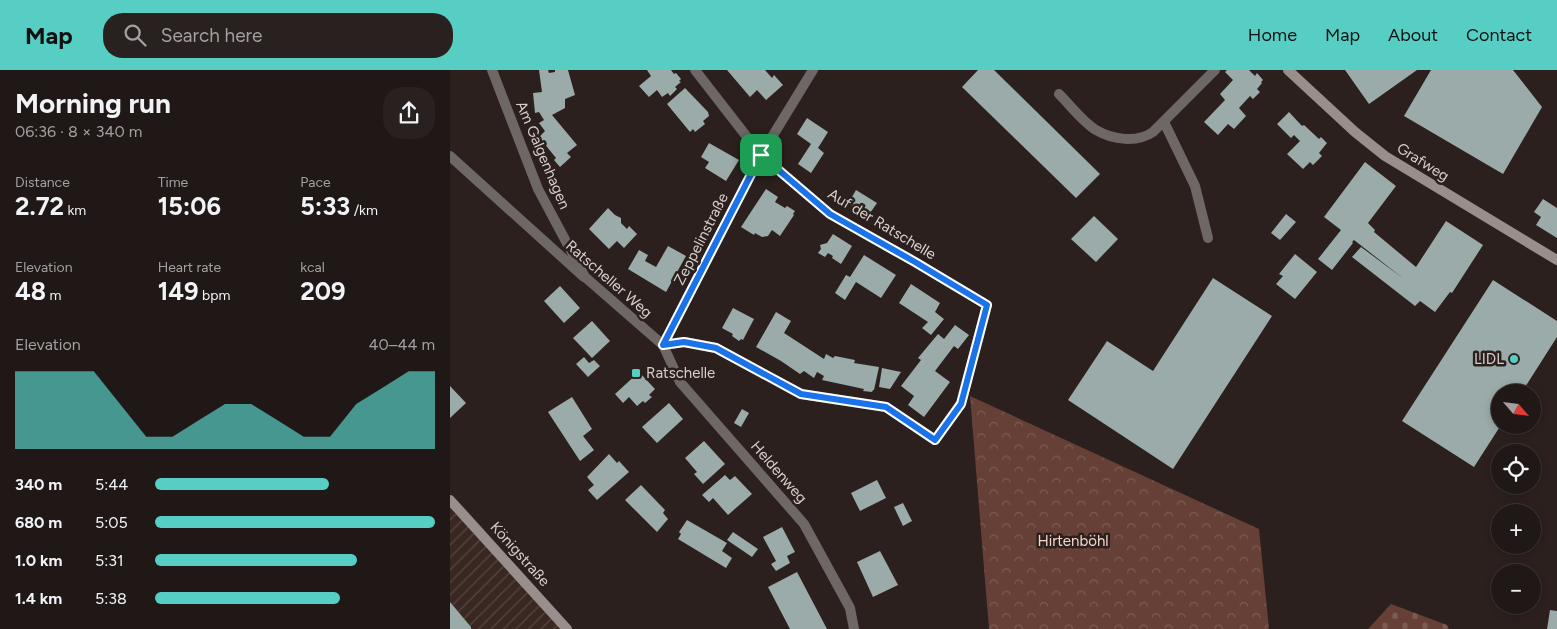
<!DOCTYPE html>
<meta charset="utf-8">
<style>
body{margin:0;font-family:Figtree,sans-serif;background:#28211f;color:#f1f3f6;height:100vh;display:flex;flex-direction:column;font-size:19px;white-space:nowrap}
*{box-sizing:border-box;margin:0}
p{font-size:16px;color:#a2a0a1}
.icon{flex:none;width:28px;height:28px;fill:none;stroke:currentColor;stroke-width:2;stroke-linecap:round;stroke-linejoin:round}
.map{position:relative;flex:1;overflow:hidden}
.sheet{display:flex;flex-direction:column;background:#201816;width:450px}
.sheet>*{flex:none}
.needle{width:32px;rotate:118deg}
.tools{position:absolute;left:1041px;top:314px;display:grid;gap:10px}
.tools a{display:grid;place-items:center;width:50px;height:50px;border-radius:50%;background:#201816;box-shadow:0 2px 8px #0003,0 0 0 1px #3d3735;font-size:25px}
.pin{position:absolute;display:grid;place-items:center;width:42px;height:42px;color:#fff;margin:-21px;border-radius:10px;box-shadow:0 2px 8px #0006}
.round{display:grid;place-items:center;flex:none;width:52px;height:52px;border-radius:20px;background:#28211f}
.head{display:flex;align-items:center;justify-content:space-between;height:85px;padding:0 15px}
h1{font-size:28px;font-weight:700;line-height:38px}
.metrics{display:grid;grid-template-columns:repeat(3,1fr);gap:8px;height:85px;padding:5px 15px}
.metrics div{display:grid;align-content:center}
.metrics b{font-size:25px;font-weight:700}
.metrics small{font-size:14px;font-weight:400}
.metrics p{font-size:14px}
.chart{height:140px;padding:10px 15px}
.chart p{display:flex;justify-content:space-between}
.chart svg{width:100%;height:90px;margin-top:5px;fill:#56cec4;opacity:.7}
ul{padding:0 15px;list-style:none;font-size:16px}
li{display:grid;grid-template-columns:80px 60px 1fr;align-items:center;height:38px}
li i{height:12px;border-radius:6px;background:#56cec4}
header{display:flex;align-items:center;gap:30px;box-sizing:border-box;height:70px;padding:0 25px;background:#56cec4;color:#111}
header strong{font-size:24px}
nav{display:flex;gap:28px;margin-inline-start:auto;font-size:18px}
.search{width:350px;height:45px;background:#28211f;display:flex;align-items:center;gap:12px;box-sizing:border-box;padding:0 18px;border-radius:20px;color:#a2a0a1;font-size:19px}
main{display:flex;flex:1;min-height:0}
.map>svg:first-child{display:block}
.industrial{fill:url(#industrial-furrows)}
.forest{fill:url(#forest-crowns)}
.cemetery{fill:url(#cemetery-stones)}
.building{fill:#9aaba9}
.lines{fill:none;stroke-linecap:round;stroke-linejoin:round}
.lane{stroke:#6d6765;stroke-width:10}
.street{stroke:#6d6765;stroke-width:10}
.secondary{stroke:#988e8b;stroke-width:10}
.route-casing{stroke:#fff;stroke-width:10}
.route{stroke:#1a73e8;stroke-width:6}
.poi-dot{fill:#56cec4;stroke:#2b201d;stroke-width:2}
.labels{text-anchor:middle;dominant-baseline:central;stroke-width:5;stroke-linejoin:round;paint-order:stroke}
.street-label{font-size:15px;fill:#d7cfcd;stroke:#2b201d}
.poi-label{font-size:15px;fill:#d7cfcd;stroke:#2b201d;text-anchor:end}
.park-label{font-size:15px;fill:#f7d6cd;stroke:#2b201d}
</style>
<header>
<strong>Map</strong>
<div class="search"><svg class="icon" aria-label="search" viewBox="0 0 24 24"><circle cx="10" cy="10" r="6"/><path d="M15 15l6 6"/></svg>Search here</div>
<nav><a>Home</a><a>Map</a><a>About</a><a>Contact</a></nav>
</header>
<main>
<section class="sheet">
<div class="head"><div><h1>Morning run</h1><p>06:36 · 8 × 340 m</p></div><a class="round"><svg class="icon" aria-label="share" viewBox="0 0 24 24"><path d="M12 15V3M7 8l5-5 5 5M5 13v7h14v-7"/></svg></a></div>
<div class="metrics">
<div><p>Distance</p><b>2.72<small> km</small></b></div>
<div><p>Time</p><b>15:06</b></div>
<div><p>Pace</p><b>5:33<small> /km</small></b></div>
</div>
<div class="metrics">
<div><p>Elevation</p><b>48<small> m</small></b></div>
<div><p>Heart rate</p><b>149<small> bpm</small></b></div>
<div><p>kcal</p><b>209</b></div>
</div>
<div class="chart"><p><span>Elevation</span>40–44 m</p>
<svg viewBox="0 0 160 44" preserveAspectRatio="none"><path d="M0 44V6L10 6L20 6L30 6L40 22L50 38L60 38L70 30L80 22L90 22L100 30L110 38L120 38L130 22L140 14L150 6L160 6V44z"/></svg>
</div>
<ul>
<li><b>340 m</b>5:44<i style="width:62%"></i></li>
<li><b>680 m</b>5:05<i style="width:100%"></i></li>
<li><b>1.0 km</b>5:31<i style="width:72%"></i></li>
<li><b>1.4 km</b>5:38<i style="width:66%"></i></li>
</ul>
</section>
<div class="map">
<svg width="1107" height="559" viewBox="0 0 1107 559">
<defs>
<pattern id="industrial-furrows" width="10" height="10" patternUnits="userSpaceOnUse" patternTransform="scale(1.25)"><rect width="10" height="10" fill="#392722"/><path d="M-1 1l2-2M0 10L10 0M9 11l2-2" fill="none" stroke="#554541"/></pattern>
<pattern id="forest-crowns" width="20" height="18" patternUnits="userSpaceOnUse" patternTransform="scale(1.25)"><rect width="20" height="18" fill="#664036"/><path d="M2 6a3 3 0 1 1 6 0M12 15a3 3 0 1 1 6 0" fill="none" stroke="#7b5b52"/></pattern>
<pattern id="cemetery-stones" width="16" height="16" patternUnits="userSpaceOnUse" patternTransform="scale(1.25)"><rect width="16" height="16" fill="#664036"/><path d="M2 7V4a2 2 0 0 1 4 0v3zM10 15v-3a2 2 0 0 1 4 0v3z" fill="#7b5b52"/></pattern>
</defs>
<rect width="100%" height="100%" fill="#2b201d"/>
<polygon class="industrial" points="0,438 116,559 0,559"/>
<polygon class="forest" points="520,326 809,459 819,559 539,559"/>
<polygon class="cemetery" points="941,534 997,555 999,559 918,559"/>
<g class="building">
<polygon points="89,0 98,0 99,3 105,2 105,0 118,0 125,25 115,29 115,38 102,45 127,75 117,83 121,87 110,97 104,90 106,88 89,67 95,61 89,53 94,50 89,42 85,43 83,23 92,22"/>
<polygon points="197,0 221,0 224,4 226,3 231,9 229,11 231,12 225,17 227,19 220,26 218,23 212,27 207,20 199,27 189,16 201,6"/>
<polygon points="277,0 315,0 322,8 324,5 333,15 316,30 307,20 300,27"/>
<polygon points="528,0 544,0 650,104 626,128 512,17"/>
<polygon points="777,0 799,0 805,6 807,3 813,10 811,12 812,13 807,19 810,22 803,29 800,26 789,38 796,46 784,59 778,54 768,65 754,52 775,30 770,24 783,10 775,2"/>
<polygon points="895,0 967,0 919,34"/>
<polygon points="981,0 1063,0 1092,37 1053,104 954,46"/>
<polygon points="235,18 258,42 259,46 253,51 255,54 245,62 243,59 240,62 217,34"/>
<polygon points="839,42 852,56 854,55 869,69 871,67 877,73 869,83 872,86 863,95 860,92 853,99 837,84 850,71 844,65 841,68 827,54"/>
<polygon points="357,48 378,62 368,78 374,83 361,103 348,94 361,74 347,64"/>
<polygon points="259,73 289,90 276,111 255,98 259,92 251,87"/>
<polygon points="915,92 946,116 918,153 925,160 924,162 966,197 996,151 1033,175 1002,223 1000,222 985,242 970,231 965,236 902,187 911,177 954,209 904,170 902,172 903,173 882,200 868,189 891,160 874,147"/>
<polygon points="316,119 328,127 325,132 335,138 337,136 345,141 343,144 344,145 330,166 322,160 318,166 312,167 305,163 304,165 291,157"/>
<polygon points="406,120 427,133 418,146 398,134"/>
<polygon points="1093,129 1107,138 1107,168 1086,155 1091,147 1084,142"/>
<polygon points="158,138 165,145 171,148 171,153 177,159 179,156 187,164 174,178 167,171 159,179 139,159"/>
<polygon points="836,144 846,152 830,170 821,163"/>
<polygon points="644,146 668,169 646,192 621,169"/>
<polygon points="383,164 402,176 391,194 382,188 383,186 378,183 375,187 368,183 371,179 370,175 377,173"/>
<polygon points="218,176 236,186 216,222 178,199 189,180 198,185 195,191 206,197"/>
<polygon points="845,184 867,202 845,229 826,214 833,206 829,204"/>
<polygon points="414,185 446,205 431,228 406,212 395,230 385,223 396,205 400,207"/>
<polygon points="763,208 822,246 723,399 618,330 657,271 703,301"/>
<polygon points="1043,210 1107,251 1107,267 1072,322 1050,322 1051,355 1024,397 952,351"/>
<polygon points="461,214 490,233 485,242 494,249 481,265 472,258 478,252 449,233"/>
<polygon points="110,216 130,238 114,253 94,231"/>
<polygon points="283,238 304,249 293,270 291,269 289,271 282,266 283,264 272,258"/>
<polygon points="326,242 341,251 334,263 374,289 376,284 383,288 385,286 405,290 404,293 429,297 424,320 423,320 422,322 413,321 414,319 372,310 374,306 367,302 364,308 354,301 350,304 331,291 306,277"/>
<polygon points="142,251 160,271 142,288 123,268"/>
<polygon points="505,255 519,265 508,279 504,276 485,301 500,312 474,347 458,335 464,326 451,316 471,290 468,288 488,264 494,269"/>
<polygon points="134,287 139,293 144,290 150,296 138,307 126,294"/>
<polygon points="432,298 451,302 440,319 429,317"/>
<polygon points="189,302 205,319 199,325 202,327 195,333 193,331 187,336 179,327 173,333 165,324"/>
<polygon points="0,316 16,333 0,348"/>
<polygon points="122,327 142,359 133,366 144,380 130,391 98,342"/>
<polygon points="219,333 233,349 207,373 192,357"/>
<polygon points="292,339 299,343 291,357 284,353"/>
<polygon points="254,371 275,394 253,414 244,404 247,402 235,388"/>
<polygon points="159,384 167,393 169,391 179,402 147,430 138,420 144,415 137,407"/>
<polygon points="275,405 280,410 285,406 302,424 278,445 263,428 259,432 252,425"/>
<polygon points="427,410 436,428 410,441 401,423"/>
<polygon points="191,415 215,440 213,443 218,449 207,462 175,430"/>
<polygon points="453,433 462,451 453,456 444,437"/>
<polygon points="237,450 277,473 272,481 282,488 276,498 228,469 231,464 229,462"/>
<polygon points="332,457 345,482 337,486 340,493 326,501 321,494 326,491 313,467"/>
<polygon points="283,462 308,479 302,487 277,470"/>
<polygon points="430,481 448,515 423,527 407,492"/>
<polygon points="347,502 377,559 340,559 318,517"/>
<polygon points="0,532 21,557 21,559 0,559"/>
<polygon points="1100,540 1107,541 1107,559 1097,559"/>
</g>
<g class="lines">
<g class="lane">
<path d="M609 24C621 36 633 52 646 60 663 70 687 73 703 62L765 0"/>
<polyline points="714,52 745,116 758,168"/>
<polyline points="0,86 134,207"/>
</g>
<g class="street">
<polyline points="42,0 88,119 135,207 213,275 230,312 354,454 400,538 404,559"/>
<polyline points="213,275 234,272 266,278 351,324 436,337 485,370 511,333 537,235 465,192 380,144 311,85 245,0"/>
<polyline points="213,275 311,85 363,0"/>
</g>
<g class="secondary">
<polyline points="838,0 905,62 935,86 1107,190"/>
<polyline points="0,430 117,559"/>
</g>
</g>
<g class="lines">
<g class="route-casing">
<polygon id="route" points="311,85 380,144 465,192 537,235 511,334 485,370 436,337 351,324 266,278 234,272 213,275"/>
</g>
<use href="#route" class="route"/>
</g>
<g class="poi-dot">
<circle cx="1064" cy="289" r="5"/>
<rect x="181" y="298" width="10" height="10" rx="2.5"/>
</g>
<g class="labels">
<g class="street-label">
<text transform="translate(93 85) rotate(67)">Am Galgenhagen</text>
<text transform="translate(973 92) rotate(32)">Grafweg</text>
<text transform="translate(432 154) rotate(31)">Auf der Ratschelle</text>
<text transform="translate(251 169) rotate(-63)">Zeppelinstraße</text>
<text transform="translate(159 209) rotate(41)">Ratscheller Weg</text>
<text transform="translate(329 402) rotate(49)">Heldenweg</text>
<text transform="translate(70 484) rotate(48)">Königstraße</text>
</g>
<g class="poi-label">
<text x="1054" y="289">LIDL</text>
<text x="196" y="303" text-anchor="start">Ratschelle</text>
</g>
<g class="park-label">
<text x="623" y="471">Hirtenböhl</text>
</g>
</g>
</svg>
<div class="tools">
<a><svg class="needle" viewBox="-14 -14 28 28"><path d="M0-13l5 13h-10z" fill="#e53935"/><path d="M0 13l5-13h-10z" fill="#a2a0a1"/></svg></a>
<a><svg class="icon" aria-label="locate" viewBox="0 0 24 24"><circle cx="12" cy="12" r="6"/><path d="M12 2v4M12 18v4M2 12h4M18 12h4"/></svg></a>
<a>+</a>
<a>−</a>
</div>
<div class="pin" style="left:311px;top:85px;background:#1e9e55"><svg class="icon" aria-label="arrive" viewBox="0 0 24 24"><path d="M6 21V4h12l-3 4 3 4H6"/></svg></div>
</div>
</main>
